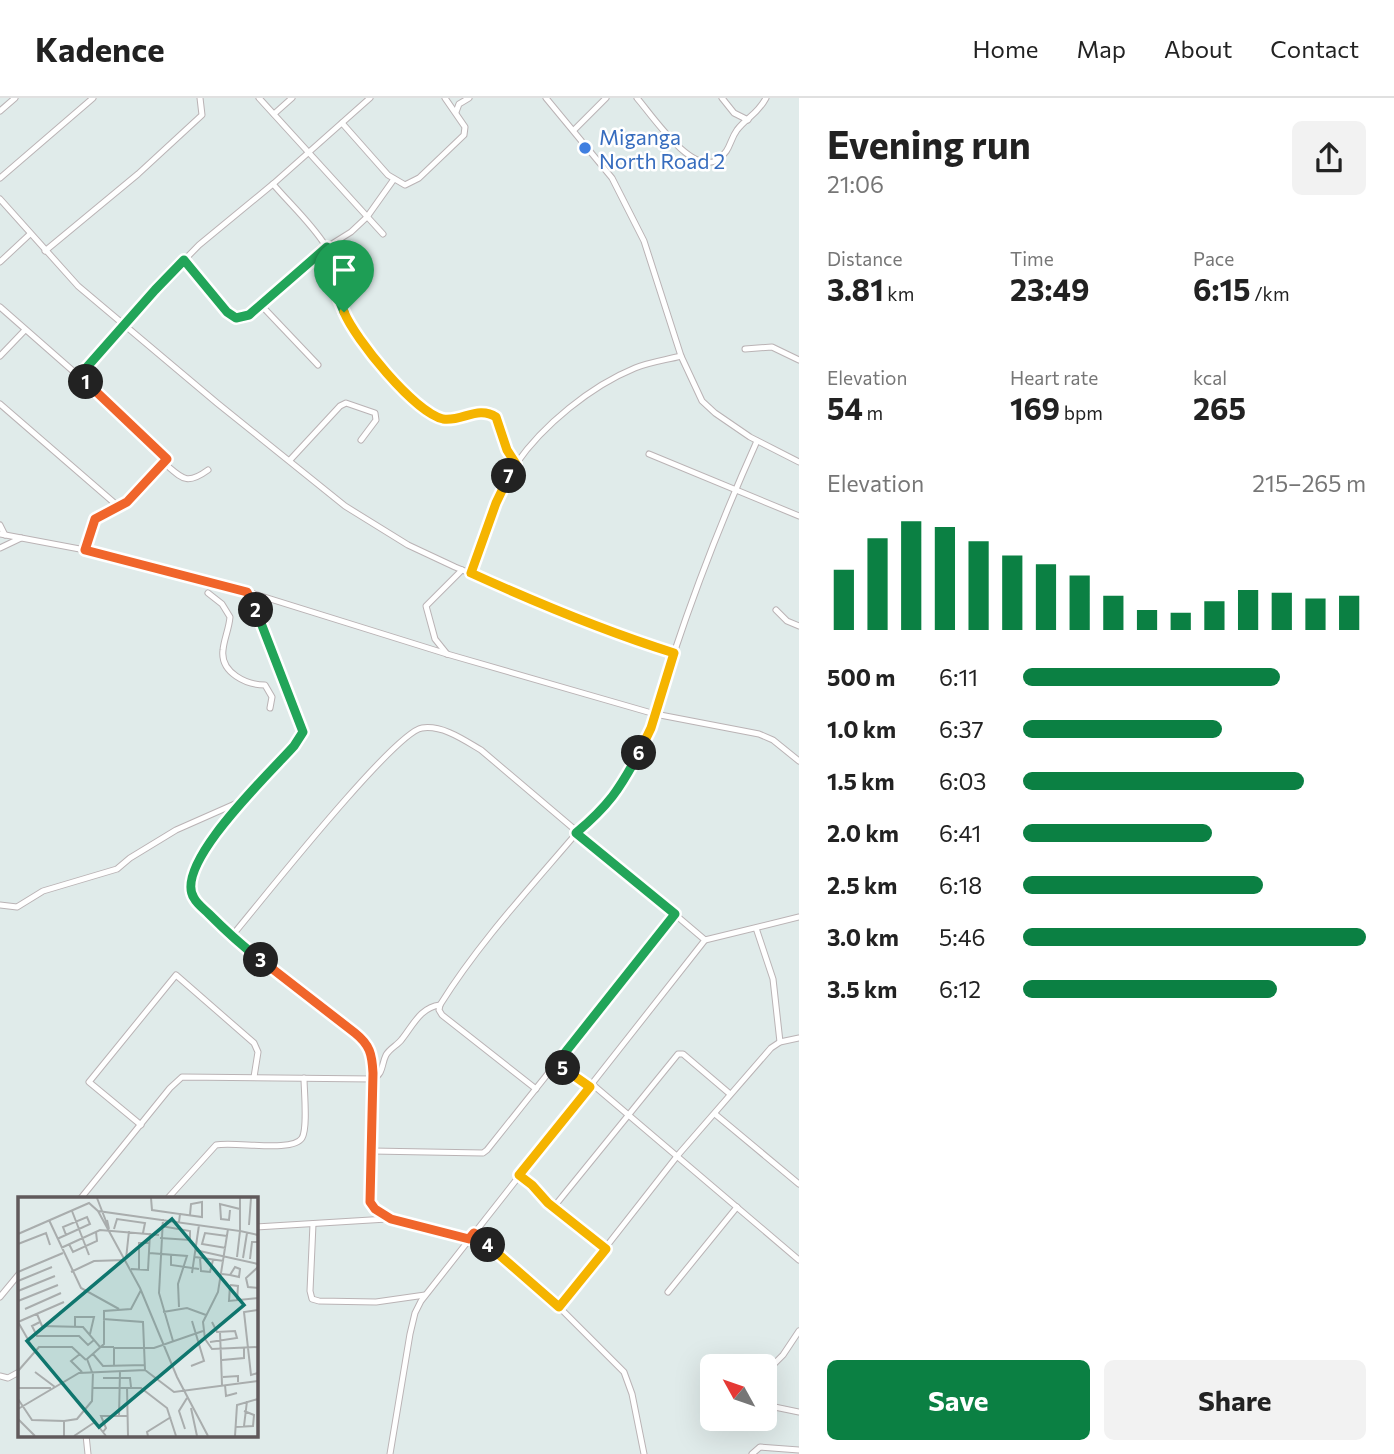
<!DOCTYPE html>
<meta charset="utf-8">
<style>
body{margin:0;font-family:Commissioner,sans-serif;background:#f2f2f2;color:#222;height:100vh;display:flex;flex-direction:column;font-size:26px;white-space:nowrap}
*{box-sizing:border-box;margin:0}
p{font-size:23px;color:#767676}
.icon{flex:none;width:38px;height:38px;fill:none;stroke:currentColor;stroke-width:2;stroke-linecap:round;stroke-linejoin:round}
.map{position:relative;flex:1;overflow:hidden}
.side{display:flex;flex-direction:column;background:#fff;width:595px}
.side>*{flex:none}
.needle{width:46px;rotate:310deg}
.tools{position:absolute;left:700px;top:1256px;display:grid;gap:14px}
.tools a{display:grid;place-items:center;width:77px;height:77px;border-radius:10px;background:#fff;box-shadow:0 7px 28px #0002;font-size:35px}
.pin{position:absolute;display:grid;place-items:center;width:60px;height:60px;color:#fff;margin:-72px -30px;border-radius:50% 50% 50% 0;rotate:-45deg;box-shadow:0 0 7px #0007}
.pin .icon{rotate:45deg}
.km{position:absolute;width:35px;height:35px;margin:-18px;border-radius:50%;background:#222;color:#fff;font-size:19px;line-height:35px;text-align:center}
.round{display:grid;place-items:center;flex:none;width:74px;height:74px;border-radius:10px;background:#f2f2f2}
.headline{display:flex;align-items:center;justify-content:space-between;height:119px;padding:0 28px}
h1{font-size:38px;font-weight:700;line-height:52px}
.figures{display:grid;grid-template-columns:repeat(3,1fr);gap:10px;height:119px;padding:7px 28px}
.figures div{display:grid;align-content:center}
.figures b{font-size:30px;font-weight:700}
.figures small{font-size:19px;font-weight:400}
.figures p{font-size:19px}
.chart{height:196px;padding:14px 28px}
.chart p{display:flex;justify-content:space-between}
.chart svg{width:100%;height:126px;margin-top:7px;stroke:#0b8043;stroke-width:6}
.cta{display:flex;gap:14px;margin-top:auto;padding:14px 28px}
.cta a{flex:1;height:80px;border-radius:10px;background:#0b8043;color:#fff;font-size:28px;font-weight:700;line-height:80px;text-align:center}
.cta a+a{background:#f2f2f2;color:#222}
ul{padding:0 28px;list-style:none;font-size:23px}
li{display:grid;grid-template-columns:112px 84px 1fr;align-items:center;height:52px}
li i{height:18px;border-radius:9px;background:#0b8043}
header{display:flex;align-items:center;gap:42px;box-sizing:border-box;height:98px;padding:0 35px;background:#fff;border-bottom:2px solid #e0e0e0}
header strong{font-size:33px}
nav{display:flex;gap:38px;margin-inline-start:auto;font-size:24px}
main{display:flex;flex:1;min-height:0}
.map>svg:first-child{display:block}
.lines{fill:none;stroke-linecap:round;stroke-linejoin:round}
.minor-casing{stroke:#bab3b5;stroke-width:7}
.minor{stroke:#fff;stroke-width:5}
.split-1-casing{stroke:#fff;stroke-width:14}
.split-2-casing{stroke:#fff;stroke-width:14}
.split-3-casing{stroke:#fff;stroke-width:14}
.split-4-casing{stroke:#fff;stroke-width:14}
.split-5-casing{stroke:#fff;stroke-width:14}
.split-6-casing{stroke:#fff;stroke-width:14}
.split-7-casing{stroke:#fff;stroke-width:14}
.split-8-casing{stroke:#fff;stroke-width:14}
.split-1{stroke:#22a559;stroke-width:9}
.split-2{stroke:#f0652b;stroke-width:9}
.split-3{stroke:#22a559;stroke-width:9}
.split-4{stroke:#f0652b;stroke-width:9}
.split-5{stroke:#f5b400;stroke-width:9}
.split-6{stroke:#22a559;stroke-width:9}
.split-7{stroke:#f5b400;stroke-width:9}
.split-8{stroke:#f5b400;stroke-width:9}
.shop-dot{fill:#3f7fe0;stroke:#fff;stroke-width:2.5}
.labels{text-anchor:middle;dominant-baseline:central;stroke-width:5;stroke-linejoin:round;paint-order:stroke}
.shop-label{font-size:21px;fill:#366cbe;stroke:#fff;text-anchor:start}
.inset-road{fill:none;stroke:#a9adad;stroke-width:2}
.view{fill:#0f766e;fill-opacity:0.15;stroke:#0f766e;stroke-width:3.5}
.inset-edge{fill:none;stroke:#60595b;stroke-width:3.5}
</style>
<header>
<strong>Kadence</strong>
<nav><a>Home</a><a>Map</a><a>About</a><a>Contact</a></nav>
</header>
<main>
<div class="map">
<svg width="799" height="1356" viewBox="0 0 799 1356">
<rect width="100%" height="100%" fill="#e0ebea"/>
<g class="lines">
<g class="minor-casing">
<g id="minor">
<polyline points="259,0 383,136"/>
<polyline points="546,0 612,80 644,143 681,258 702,303 715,315 750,339 799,364"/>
<path d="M637 0C651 16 692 78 717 62 731 53 729 43 737 32 747 19 757 17 766 0"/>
<polyline points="722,0 734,15 748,22"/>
<polyline points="0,13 15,0"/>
<polyline points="456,14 459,6 469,0"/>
<polyline points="274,16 292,0"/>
<polyline points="342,25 388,77 405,87 419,80 464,37 465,29 445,0"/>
<polyline points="574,32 606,0"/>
<polyline points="0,80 93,0"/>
<polyline points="273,86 370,0"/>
<polyline points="0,101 78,188 217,305 345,408 408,447 455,469 634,543 674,555"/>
<polyline points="45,153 138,76 202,17 200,0"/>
<polyline points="184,162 227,214 236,220 249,217 327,149 351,134 367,119 394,81"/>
<polyline points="0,164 30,136"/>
<polyline points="260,206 318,267"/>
<polyline points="0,209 114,309 167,361 127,404 95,421 85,452"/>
<polyline points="745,251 772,249 799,262"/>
<polyline points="0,258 25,232"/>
<path d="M80 278 155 192 199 147 273 86C290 106 311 125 325 147 331 156 336 172 339 182 341 191 338 200 341 209 354 243 393 285 421 308 456 337 472 302 496 319L507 352 516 365"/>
<polyline points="0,306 119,409"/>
<polyline points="649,356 799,418"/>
<polyline points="290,362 340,308 346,305 375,315 376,322 361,342"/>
<path d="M164 365C182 380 186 388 208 372"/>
<polyline points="0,427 5,437"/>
<polyline points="0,436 85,452 229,488 447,556 655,616 759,636 773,642 799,663"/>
<polyline points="0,450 21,440"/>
<path d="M471 475C478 446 499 390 516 366 543 327 591 288 635 270 650 264 666 262 681 258"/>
<polyline points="247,494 303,634 294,648 210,741 197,765 190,791 194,801 231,839 369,947 372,953 373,975 370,1104 375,1111 391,1121 469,1141"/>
<path d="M208 495 222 506 230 519C229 531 224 541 223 552 220 575 247 587 265 587L272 599 270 610"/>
<polyline points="776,512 787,523 799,528"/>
<polyline points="447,556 435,541 426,508 462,472"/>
<polyline points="0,807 17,809 43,793 117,771 130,760 176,732 244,702"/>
<polyline points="756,830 773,881 780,944"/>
<path d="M231 839C258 807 394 634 422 630 443 627 464 642 481 652L705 842 421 1203 415 1215 410 1236 390 1356"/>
<polyline points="705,842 799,819"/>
<polyline points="556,966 590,989"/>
<polyline points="592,986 799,1162"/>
<path d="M536 991 442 917 439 912 440 907C478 846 528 792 575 737 588 721 606 710 619 692 647 650 658 602 674 555 698 483 726 412 757 343"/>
<polyline points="715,1016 799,1086"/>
<polyline points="141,1027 89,984 176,877 254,945 258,954 254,979"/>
<polyline points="372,1053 483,1055 487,1052 675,816"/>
<polyline points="519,1077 532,1087 548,1105 606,1151"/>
<path d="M81 1100 170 990 182 979 373 981C384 975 381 967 386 957 390 950 398 947 402 941 413 927 421 909 440 907"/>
<path d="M168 1100 216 1047C234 1043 293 1055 302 1040 308 1030 304 993 304 980"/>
<polyline points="553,1110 678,956 683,956 730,996"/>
<polyline points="313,1126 310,1193 312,1201 319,1203 376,1204 425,1197"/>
<polyline points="256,1129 387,1121"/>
<polyline points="474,1134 559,1209 624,1274 632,1296 644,1356"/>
<polyline points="668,1194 737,1109"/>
<polyline points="0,1199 19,1176"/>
<polyline points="559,1209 678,1057 771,950 780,944 799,940"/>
<polyline points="765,1275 783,1257 799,1233"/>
<polyline points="0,1278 8,1280 19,1274"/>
<polyline points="765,1307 799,1314"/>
<polyline points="86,1337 88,1356"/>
<polyline points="752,1356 760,1349 799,1352"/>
</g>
</g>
<use href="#minor" class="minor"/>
</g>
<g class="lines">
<g class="split-1-casing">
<polyline id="split-1" points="86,284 79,278 155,192 184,162 227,214 236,220 249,217 327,149 339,182 339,202 344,214"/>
</g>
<g class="split-2-casing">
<polyline id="split-2" points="86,284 167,361 127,404 95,421 85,452 247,494 256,512"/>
</g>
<g class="split-3-casing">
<path id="split-3" d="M256 512 303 634 294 648C272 673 172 767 194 800 197 806 204 811 209 816 226 833 242 848 261 862"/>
</g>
<g class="split-4-casing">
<path id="split-4" d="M261 862 355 935C370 947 372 956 373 975L370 1104 375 1111 391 1121 469 1141 474 1135 488 1147"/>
</g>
<g class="split-5-casing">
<polyline id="split-5" points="488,1147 559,1209 606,1151 548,1105 532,1087 519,1077 590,989 563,970"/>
</g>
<g class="split-6-casing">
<path id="split-6" d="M563 970 556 966 675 816 576 735C609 707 619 692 639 655"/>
</g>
<g class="split-7-casing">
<path id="split-7" d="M509 378 496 405 471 475C537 505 604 533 674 555L651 630 639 655"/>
</g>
<g class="split-8-casing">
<path id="split-8" d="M344 214C355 241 414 314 443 321 462 324 478 307 496 319L507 352 516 366 509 378"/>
</g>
<use href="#split-1" class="split-1"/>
<use href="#split-2" class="split-2"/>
<use href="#split-3" class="split-3"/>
<use href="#split-4" class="split-4"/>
<use href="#split-5" class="split-5"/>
<use href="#split-6" class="split-6"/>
<use href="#split-7" class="split-7"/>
<use href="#split-8" class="split-8"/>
</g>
<circle class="shop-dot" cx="585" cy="50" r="7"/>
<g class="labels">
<g class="shop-label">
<text x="599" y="38">Miganga<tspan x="599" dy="24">North Road 2</tspan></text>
</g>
</g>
<g transform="translate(18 1099)">
<rect width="240" height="240" fill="#e0ebea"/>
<path class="inset-road" d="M79 1 91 32 89 23M133 1 134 13 162 17 161 25M222 1V34L240 38M212 13 211 23 203 22 202 7 222 12M54 14 71 58M80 14 122 91 159 180 190 239M162 17 184 20V5L173 7 172 18M145 22 141 96 155 144M31 23 63 91 101 112M231 28 233 1M96 32 99 22 127 26 125 36M210 32 200 95 185 125 187 142 194 152 240 150M0 37 71 6 80 14 222 34 219 60M142 41 172 43V34L143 29M39 42 72 27 69 20 45 30 48 38M0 47 28 36 32 48M51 47 55 55 79 44 78 35M43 51 82 33 141 38M208 51 184 47 187 36 209 39M177 53 240 67M131 56 169 59 160 87 161 110M153 57V68L181 72M177 60 206 64M182 61 183 74 192 75 195 63M225 61 229 36M108 62 111 34M232 62 234 45H240M240 70 228 81 230 90 240 91M113 72 130 73 132 36M121 72V46H131M0 75 45 56M53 75 76 64 107 63M174 76 181 28M204 77 212 78 217 70 222 72 221 80 212 78M0 84 34 70M212 88 211 104 240 101M212 88 220 89 219 104M0 94 37 79M0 104 40 88M7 112 43 96M240 113 226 115 233 178 240 176M145 115 169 111 188 118M19 117 24 129 65 130 82 150H96M0 125 46 105M0 125 16 153M22 125 14 129 19 139H61L70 148 76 143M57 130V120H76L72 137M202 135 204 188M192 145 219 141 217 134 199 135 194 125M62 157 53 164 64 175M75 157 85 169 127 168M204 163 226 161V151M96 169V151H136L185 134M173 169 186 164 174 124M127 173 156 195 240 184M0 174 21 150H54L68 163M17 175 37 190M74 175 69 162 86 147V114L113 112 123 93M205 180 220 179V185M85 181H112L113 190M207 188 208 199 219 196M109 190 110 239M0 191H33M75 191H123L149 211 158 239M0 202 14 223 46 224V239M173 211 179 239M0 212 61 176 127 173 125 125 85 122M101 219 102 174M0 222 17 239M46 224 59 222 74 204 75 175M226 229 229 204M217 230 235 229 236 218 226 214M167 232 161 214 169 201M85 235 88 231 83 219H109M56 239 77 225 88 239M130 239 129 235 153 220M217 239 219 208 240 202"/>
<path class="view" d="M154 22 226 108 81 230 9 144Z"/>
<rect width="240" height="240" class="inset-edge"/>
</g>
</svg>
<div class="tools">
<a><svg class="needle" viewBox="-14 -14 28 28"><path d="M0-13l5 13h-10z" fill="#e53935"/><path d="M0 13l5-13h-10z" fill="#767676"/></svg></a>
</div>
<div class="pin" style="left:344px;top:214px;background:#1e9e55"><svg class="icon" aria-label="arrive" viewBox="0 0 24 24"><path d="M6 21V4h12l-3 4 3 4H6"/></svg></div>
<b class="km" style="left:86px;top:284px">1</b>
<b class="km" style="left:256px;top:512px">2</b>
<b class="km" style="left:261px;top:862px">3</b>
<b class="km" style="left:488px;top:1147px">4</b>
<b class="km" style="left:563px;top:970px">5</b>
<b class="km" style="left:639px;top:655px">6</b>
<b class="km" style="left:509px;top:378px">7</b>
</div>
<section class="side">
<div class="headline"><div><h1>Evening run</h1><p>21:06</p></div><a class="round"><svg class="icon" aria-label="share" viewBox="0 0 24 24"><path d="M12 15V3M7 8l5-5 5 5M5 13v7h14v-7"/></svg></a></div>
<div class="figures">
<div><p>Distance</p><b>3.81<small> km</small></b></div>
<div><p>Time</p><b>23:49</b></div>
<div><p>Pace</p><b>6:15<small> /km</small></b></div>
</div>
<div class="figures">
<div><p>Elevation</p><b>54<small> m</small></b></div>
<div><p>Heart rate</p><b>169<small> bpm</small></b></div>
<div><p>kcal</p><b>265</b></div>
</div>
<div class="chart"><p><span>Elevation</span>215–265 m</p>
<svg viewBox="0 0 160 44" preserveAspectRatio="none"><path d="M5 44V23M15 44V12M25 44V6M35 44V8M45 44V13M55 44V18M65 44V21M75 44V25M85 44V32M95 44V37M105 44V38M115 44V34M125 44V30M135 44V31M145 44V33M155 44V32"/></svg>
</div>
<ul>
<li><b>500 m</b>6:11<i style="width:75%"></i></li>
<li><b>1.0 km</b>6:37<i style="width:58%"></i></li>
<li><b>1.5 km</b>6:03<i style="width:82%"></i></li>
<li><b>2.0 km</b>6:41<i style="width:55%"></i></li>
<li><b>2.5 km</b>6:18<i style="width:70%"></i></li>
<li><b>3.0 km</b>5:46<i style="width:100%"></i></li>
<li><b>3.5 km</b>6:12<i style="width:74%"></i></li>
</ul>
<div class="cta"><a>Save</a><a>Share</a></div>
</section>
</main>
